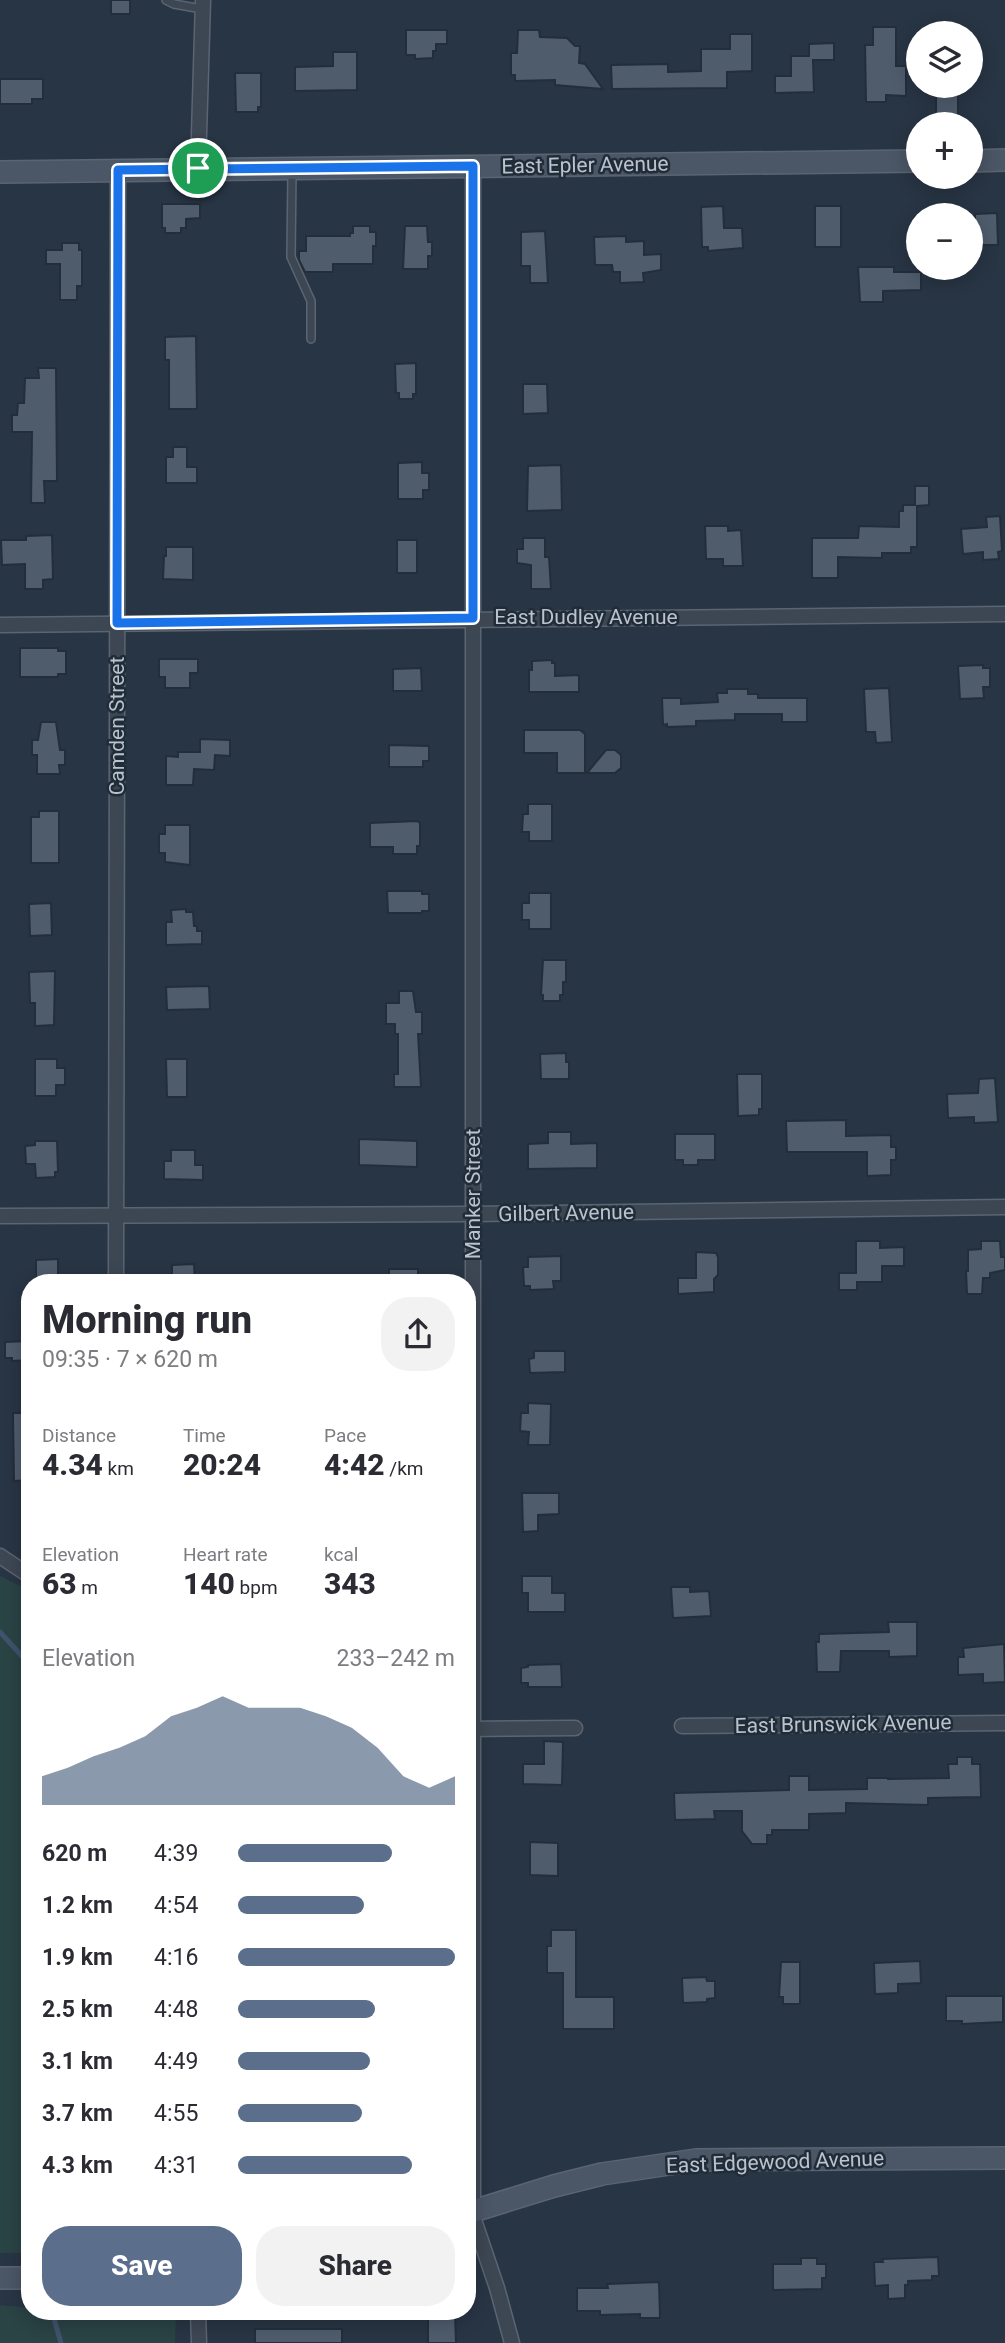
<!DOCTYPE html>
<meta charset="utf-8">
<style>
body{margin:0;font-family:Roboto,sans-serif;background:#f2f2f3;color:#2b2b33;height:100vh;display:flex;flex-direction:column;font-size:26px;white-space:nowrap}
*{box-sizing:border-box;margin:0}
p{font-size:23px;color:#7c7c81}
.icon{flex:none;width:38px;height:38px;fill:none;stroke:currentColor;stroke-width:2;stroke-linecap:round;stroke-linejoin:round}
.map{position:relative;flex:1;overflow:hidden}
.details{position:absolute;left:21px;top:1274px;width:455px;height:1046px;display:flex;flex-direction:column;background:#fff;border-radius:28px;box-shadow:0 4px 18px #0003}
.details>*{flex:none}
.tools{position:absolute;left:906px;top:21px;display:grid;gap:14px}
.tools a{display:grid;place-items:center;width:77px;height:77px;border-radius:50%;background:#fff;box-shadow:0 4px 18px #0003;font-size:35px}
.pin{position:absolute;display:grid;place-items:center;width:60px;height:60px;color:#fff;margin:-30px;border:4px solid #fff;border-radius:50%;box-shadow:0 2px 7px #0007}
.round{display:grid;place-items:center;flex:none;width:74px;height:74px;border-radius:28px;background:#f2f2f3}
.headline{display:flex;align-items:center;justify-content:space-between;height:119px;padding:0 21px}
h1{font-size:38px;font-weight:800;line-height:52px}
.stats{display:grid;grid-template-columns:repeat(3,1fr);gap:10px;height:119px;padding:7px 21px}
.stats div{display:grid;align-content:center}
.stats b{font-size:30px;font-weight:800}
.stats small{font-size:19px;font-weight:400}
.stats p{font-size:19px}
.chart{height:196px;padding:14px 21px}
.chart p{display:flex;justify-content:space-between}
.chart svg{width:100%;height:126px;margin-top:7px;fill:#5b6e8b;opacity:.7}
.cta{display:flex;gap:14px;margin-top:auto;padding:14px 21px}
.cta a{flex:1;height:80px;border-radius:28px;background:#5b6e8b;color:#fff;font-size:28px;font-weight:800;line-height:80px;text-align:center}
.cta a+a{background:#f2f2f3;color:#2b2b33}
ul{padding:0 21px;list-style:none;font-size:23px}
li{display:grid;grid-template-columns:112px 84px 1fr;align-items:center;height:52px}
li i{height:18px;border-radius:9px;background:#5b6e8b}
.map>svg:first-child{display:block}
.green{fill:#2a4345}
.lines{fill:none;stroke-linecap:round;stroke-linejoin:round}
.stream{stroke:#3f536c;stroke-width:5}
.building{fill:#4f5c6c;stroke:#232e3b;stroke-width:2}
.lane-casing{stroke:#5b6571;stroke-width:10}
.street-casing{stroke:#5b6571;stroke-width:17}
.secondary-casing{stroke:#5b6571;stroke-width:24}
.lane{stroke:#3d4753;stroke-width:7}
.street{stroke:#3d4753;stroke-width:14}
.secondary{stroke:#4b5666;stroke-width:21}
.route-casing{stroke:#fff;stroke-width:14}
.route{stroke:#1a73e8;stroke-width:9}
.labels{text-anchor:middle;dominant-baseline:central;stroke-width:5;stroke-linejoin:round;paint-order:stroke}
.street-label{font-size:21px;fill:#bac2cd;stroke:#212c39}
</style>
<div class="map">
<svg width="1005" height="2343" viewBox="0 0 1005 2343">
<rect width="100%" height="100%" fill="#283544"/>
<g class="green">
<polygon points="0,1576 30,1591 30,2253 0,2253"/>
<polygon points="0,2305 30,2308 30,2312 58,2312 92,2316 129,2312 176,2312 175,2343 0,2343"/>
</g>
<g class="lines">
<g class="stream">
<polyline points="0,1632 30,1665"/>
<polyline points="30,2094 26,2102 30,2168"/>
<polyline points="52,2312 61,2343"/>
</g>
</g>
<g class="building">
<rect x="111" y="0" width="19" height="14"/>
<polygon points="873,27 896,27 896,66 906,66 906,96 886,95 886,102 866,102 865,45 873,45"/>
<polygon points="406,30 447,30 447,44 436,44 436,51 433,51 433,58 415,59 415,55 406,55"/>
<polygon points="518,30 539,30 540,37 567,38 575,46 580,46 579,63 585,64 603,89 555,85 555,80 515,81 515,75 511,75 511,53 517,53"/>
<polygon points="730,34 752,34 752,71 727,72 727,88 612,89 611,65 668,64 668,72 701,71 701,49 730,49"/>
<polygon points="834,43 834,60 813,60 814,92 775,93 775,76 791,76 791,56 809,56 809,44"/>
<polygon points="333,52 357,52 357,90 295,91 295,67 333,66"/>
<polygon points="235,73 261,73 261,107 258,107 258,112 236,112"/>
<polygon points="0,79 43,79 43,99 32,99 32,104 0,104"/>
<rect x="936" y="86" width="22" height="32"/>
<polygon points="162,204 200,204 200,218 186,219 186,228 181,228 181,233 165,233 165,228 162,228"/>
<polygon points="723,206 724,228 742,228 743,248 708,251 708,247 702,247 701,207"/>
<rect x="815" y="206" width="26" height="41"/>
<polygon points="997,213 998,245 975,245 975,214"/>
<polygon points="353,226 370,226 370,232 376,232 376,246 373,246 373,264 333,264 333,272 305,272 299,260 299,251 306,251 306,236 350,236 350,233 353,233"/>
<polygon points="405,226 427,226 428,242 432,242 432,256 428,256 428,269 403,269"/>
<polygon points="545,231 548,283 530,283 530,266 521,266 521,232"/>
<polygon points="626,236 626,242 644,241 644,255 661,254 661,270 643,273 644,282 620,283 620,272 613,272 612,265 595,265 594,237"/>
<polygon points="62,243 79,243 79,250 82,250 82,286 77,286 77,300 60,300 60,264 46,264 46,250 62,250"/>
<polygon points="858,267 894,267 894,272 921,272 921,290 883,291 883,302 860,302"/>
<polygon points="196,336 197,409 169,409 169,360 165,360 165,337"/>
<polygon points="416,363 416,394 413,394 413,399 399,399 399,393 396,393 395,364"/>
<polygon points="38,368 56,368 57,481 44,481 45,503 31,503 32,432 12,432 12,415 17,415 18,403 24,403 25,378 39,378"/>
<polygon points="523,384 547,384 548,413 523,414"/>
<polygon points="173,447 187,447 187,467 197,467 197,483 166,483 166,457 173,457"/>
<polygon points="422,462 422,473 429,473 429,490 423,490 423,499 398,499 398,463"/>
<polygon points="561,465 562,510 527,511 528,466"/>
<polygon points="915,486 929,486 929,505 917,506 917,547 911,547 911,553 882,553 882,558 838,557 838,578 812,578 812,538 858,538 859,526 899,527 899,511 903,511 903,505 915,505"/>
<polygon points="1000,516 1002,551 998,552 999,559 983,560 983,552 963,554 961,529 987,527 986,517"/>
<polygon points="705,526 728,526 728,531 741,530 743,566 723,566 723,559 706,559"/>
<polygon points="52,535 53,579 43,580 43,589 25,589 25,564 2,565 1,540 26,540 26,536"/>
<polygon points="523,538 545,538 545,557 549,557 551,589 531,589 531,565 517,563 517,549 523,549"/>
<rect x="397" y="540" width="20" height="33"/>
<polygon points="166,547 193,547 193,580 163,579 164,556 166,556"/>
<polygon points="20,648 58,648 58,651 66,651 66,674 58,674 58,677 20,677"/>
<polygon points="159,659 198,659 198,673 190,673 190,688 165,688 165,677 159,677"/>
<polygon points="552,660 552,663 555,663 555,676 579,675 579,692 529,692 529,670 532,670 532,661"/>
<polygon points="983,665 983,668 990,668 990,687 983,687 984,698 960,699 958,666"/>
<polygon points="421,668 422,691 393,691 393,669"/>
<polygon points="889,688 892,742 876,743 875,732 866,732 864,689"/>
<polygon points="727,689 748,689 748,694 758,694 758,698 807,698 807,722 782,722 782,714 735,714 735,720 696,721 696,726 667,727 667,724 663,725 662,698 681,698 681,704 718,702 717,693 727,693"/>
<polygon points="41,722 56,722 60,750 65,750 65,765 59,765 60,774 37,774 37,755 32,755 32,740 38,740"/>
<polygon points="524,730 580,730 585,734 585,773 557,773 557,753 524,753"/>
<polygon points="200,739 230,740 230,756 215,755 214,770 194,769 193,785 166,785 166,756 178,757 178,752 200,752"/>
<polygon points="389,745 429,746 429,761 423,761 423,767 389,767"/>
<polygon points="606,750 615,750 621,755 621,768 615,773 587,773"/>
<polygon points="528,804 552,804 552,841 529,841 529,832 522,832 523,814 528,814"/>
<polygon points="39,811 59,811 59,863 31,863 31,817 39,817"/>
<polygon points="417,821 420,823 420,846 417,846 417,854 393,854 393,847 370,847 370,823"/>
<polygon points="165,825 190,825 190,865 165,862 165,853 159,853 159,834 165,834"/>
<polygon points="387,891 422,891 422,894 429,894 429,911 422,911 422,913 388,913"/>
<polygon points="529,893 551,893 551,929 529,929 529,920 522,920 522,903 529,903"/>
<polygon points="51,903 52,935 30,936 29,904"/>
<polygon points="186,909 186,912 193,912 194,926 197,926 197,931 202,931 202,944 166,945 166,922 172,922 171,910"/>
<polygon points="543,960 566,960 566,982 563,982 563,995 560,995 560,1001 543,1001 543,995 541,995"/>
<polygon points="55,971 54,1025 35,1026 35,1003 30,1003 29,972"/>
<polygon points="209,986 210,1009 167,1010 166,987"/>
<polygon points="399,991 413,991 416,1012 422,1012 422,1034 418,1034 421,1087 394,1087 394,1074 398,1074 398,1034 395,1034 395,1024 386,1024 386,1003 399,1003"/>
<polygon points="566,1053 566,1062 569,1062 569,1079 541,1079 540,1054"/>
<polygon points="35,1059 57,1059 57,1068 65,1068 65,1085 56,1085 56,1096 35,1096"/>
<polygon points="166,1059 187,1059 187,1097 167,1097"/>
<polygon points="737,1074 762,1074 762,1109 759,1109 759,1115 738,1116"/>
<polygon points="995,1078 998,1122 974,1123 974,1117 948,1118 947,1094 978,1093 979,1079"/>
<polygon points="846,1120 846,1136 891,1135 891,1147 896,1147 896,1160 891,1160 891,1175 867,1176 867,1152 787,1152 786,1121"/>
<polygon points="548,1132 571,1132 571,1144 597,1143 597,1168 528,1169 528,1144 548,1143"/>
<polygon points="675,1134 715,1134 715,1160 698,1160 698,1165 683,1165 683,1160 675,1160"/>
<polygon points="359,1139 417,1141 417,1167 359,1165"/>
<polygon points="35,1141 57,1141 58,1172 55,1172 55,1177 36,1178 35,1164 26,1164 25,1146 35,1145"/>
<polygon points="171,1150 195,1150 195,1165 203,1165 203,1180 164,1179 164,1161 171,1161"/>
<polygon points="856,1241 880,1241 880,1248 904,1247 904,1266 882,1266 882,1282 857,1282 857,1290 839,1290 839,1273 856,1273"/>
<polygon points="981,1241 1000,1241 1001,1257 1005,1257 1005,1270 990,1273 990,1278 983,1278 982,1294 967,1294 966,1271 968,1271 968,1250 981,1249"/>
<polygon points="696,1252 716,1253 718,1257 718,1275 714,1279 714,1292 678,1294 678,1278 696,1278"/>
<polygon points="561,1256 561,1281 553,1281 554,1289 530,1290 530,1286 524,1286 523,1267 528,1267 528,1257"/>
<polygon points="58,1259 58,1283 36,1283 36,1260"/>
<polygon points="194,1264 195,1283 172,1283 172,1265"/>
<rect x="389" y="1269" width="29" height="14"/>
<polygon points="30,1341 30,1360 12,1361 12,1358 5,1358 5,1342"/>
<polygon points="534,1351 565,1351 565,1372 530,1373 529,1359 534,1358"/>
<polygon points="528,1403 551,1404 550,1445 528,1445 529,1432 520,1431 521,1413 528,1413"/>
<polygon points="13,1413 30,1413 30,1480 14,1481"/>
<polygon points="522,1493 559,1493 559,1514 538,1515 538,1531 523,1532"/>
<polygon points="522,1576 552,1576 552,1593 565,1593 565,1612 528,1612 528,1593 522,1593"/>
<polygon points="671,1587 690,1587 690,1592 709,1591 711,1616 673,1618"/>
<polygon points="888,1622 917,1622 917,1656 889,1657 889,1651 841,1651 840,1672 817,1672 816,1642 819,1642 819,1634 889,1632"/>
<polygon points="1004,1644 1005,1682 983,1683 983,1674 958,1675 958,1657 964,1657 963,1648"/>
<polygon points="561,1664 562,1687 528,1687 528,1683 521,1683 521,1668 528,1667 528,1665"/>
<polygon points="544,1741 563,1742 562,1785 523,1784 523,1764 544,1764"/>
<polygon points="957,1757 972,1757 972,1764 980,1764 981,1797 928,1798 928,1805 846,1803 846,1813 809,1814 809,1830 772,1830 772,1835 767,1835 767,1844 752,1844 742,1831 742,1811 714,1811 715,1819 675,1820 674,1793 789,1790 789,1776 809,1776 809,1790 867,1789 867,1778 888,1778 888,1779 949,1778 948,1764 957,1764"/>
<polygon points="530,1842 558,1843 558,1876 530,1875"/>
<polygon points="551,1930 576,1930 576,1997 614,1997 614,2029 563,2029 563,1973 547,1973 547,1946 551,1946"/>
<polygon points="920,1961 921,1983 898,1984 898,1993 875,1994 874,1963"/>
<polygon points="781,1962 800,1962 800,2004 783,2004 783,1997 779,1997"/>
<polygon points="706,1977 707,1981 715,1981 715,1998 707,1999 707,2002 683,2003 682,1978"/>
<polygon points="946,1996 1003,1996 1003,2022 962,2024 962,2021 946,2021"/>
<polygon points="938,2257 939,2276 932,2276 932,2280 908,2281 908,2285 905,2285 905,2298 888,2299 888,2285 875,2286 874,2262 883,2262 882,2259"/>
<polygon points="801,2258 817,2258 817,2264 826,2264 826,2278 822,2278 822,2289 773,2290 773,2264 801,2264"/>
<polygon points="659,2282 660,2318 640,2318 640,2314 600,2315 600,2311 577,2311 577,2288 608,2288 607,2284"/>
<polygon points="428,2312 455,2312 456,2343 428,2343"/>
<rect x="255" y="2329" width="87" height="14"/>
</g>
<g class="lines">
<g class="lane-casing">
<g id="lane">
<polyline points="166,0 174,4 202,9"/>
<polyline points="292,172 291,257 311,301 311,339"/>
</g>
</g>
<g class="street-casing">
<g id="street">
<polyline points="473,166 473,2211 474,2220 497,2288 512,2343"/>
<polyline points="198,168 203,0"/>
<polyline points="0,625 1005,614"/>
<polyline points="0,1216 472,1214 1005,1207"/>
<polyline points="116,1283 118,170"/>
<polyline points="0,1556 30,1576"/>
<polyline points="682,1726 1005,1723"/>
<polyline points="467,1729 575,1728"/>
<polyline points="198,2312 199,2343"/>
</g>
</g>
<g class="secondary-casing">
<g id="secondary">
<polyline points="971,161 1005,160"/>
<polyline points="0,172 919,161"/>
<polyline points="467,2213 554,2186 602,2174 696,2160 1005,2158"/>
<polyline points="0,2278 30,2278"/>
</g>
</g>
<use href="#lane" class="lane"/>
<use href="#street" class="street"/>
<use href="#secondary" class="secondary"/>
</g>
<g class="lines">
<g class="route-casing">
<polygon id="route" points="473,166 473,618 117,623 118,170"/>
</g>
<use href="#route" class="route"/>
</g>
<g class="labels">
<g class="street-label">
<text transform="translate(585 165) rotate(-1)">East Epler Avenue</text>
<text x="586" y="617">East Dudley Avenue</text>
<text transform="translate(117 726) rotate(-90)">Camden Street</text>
<text transform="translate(473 1194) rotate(-90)">Manker Street</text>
<text transform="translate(566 1213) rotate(-1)">Gilbert Avenue</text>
<text transform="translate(843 1724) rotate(-1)">East Brunswick Avenue</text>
<text transform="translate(775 2162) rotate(-2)">East Edgewood Avenue</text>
</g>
</g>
</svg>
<div class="tools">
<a><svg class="icon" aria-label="layers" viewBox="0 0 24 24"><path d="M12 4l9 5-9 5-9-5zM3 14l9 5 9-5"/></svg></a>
<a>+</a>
<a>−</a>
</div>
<div class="pin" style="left:198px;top:168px;background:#1e9e55"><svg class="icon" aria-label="arrive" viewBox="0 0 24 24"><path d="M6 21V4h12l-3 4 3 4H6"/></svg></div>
<section class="details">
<div class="headline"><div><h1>Morning run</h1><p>09:35 · 7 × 620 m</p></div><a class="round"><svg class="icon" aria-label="share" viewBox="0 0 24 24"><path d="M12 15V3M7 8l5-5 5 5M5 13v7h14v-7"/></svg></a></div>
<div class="stats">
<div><p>Distance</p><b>4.34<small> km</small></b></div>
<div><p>Time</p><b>20:24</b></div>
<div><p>Pace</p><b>4:42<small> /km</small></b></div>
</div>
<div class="stats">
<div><p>Elevation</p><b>63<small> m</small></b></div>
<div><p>Heart rate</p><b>140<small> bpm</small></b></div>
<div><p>kcal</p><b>343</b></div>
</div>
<div class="chart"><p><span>Elevation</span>233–242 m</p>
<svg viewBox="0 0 160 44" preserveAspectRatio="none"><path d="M0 44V34L10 31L20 27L30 24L40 20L50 13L60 10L70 6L80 10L90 10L100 10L110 13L120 17L130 24L140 34L150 38L160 34V44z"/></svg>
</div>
<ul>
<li><b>620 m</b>4:39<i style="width:71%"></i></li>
<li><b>1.2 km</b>4:54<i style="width:58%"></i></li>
<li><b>1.9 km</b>4:16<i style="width:100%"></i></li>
<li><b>2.5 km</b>4:48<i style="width:63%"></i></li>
<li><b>3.1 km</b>4:49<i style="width:61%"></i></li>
<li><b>3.7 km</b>4:55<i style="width:57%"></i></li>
<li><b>4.3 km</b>4:31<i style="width:80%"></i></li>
</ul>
<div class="cta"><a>Save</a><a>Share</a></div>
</section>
</div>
